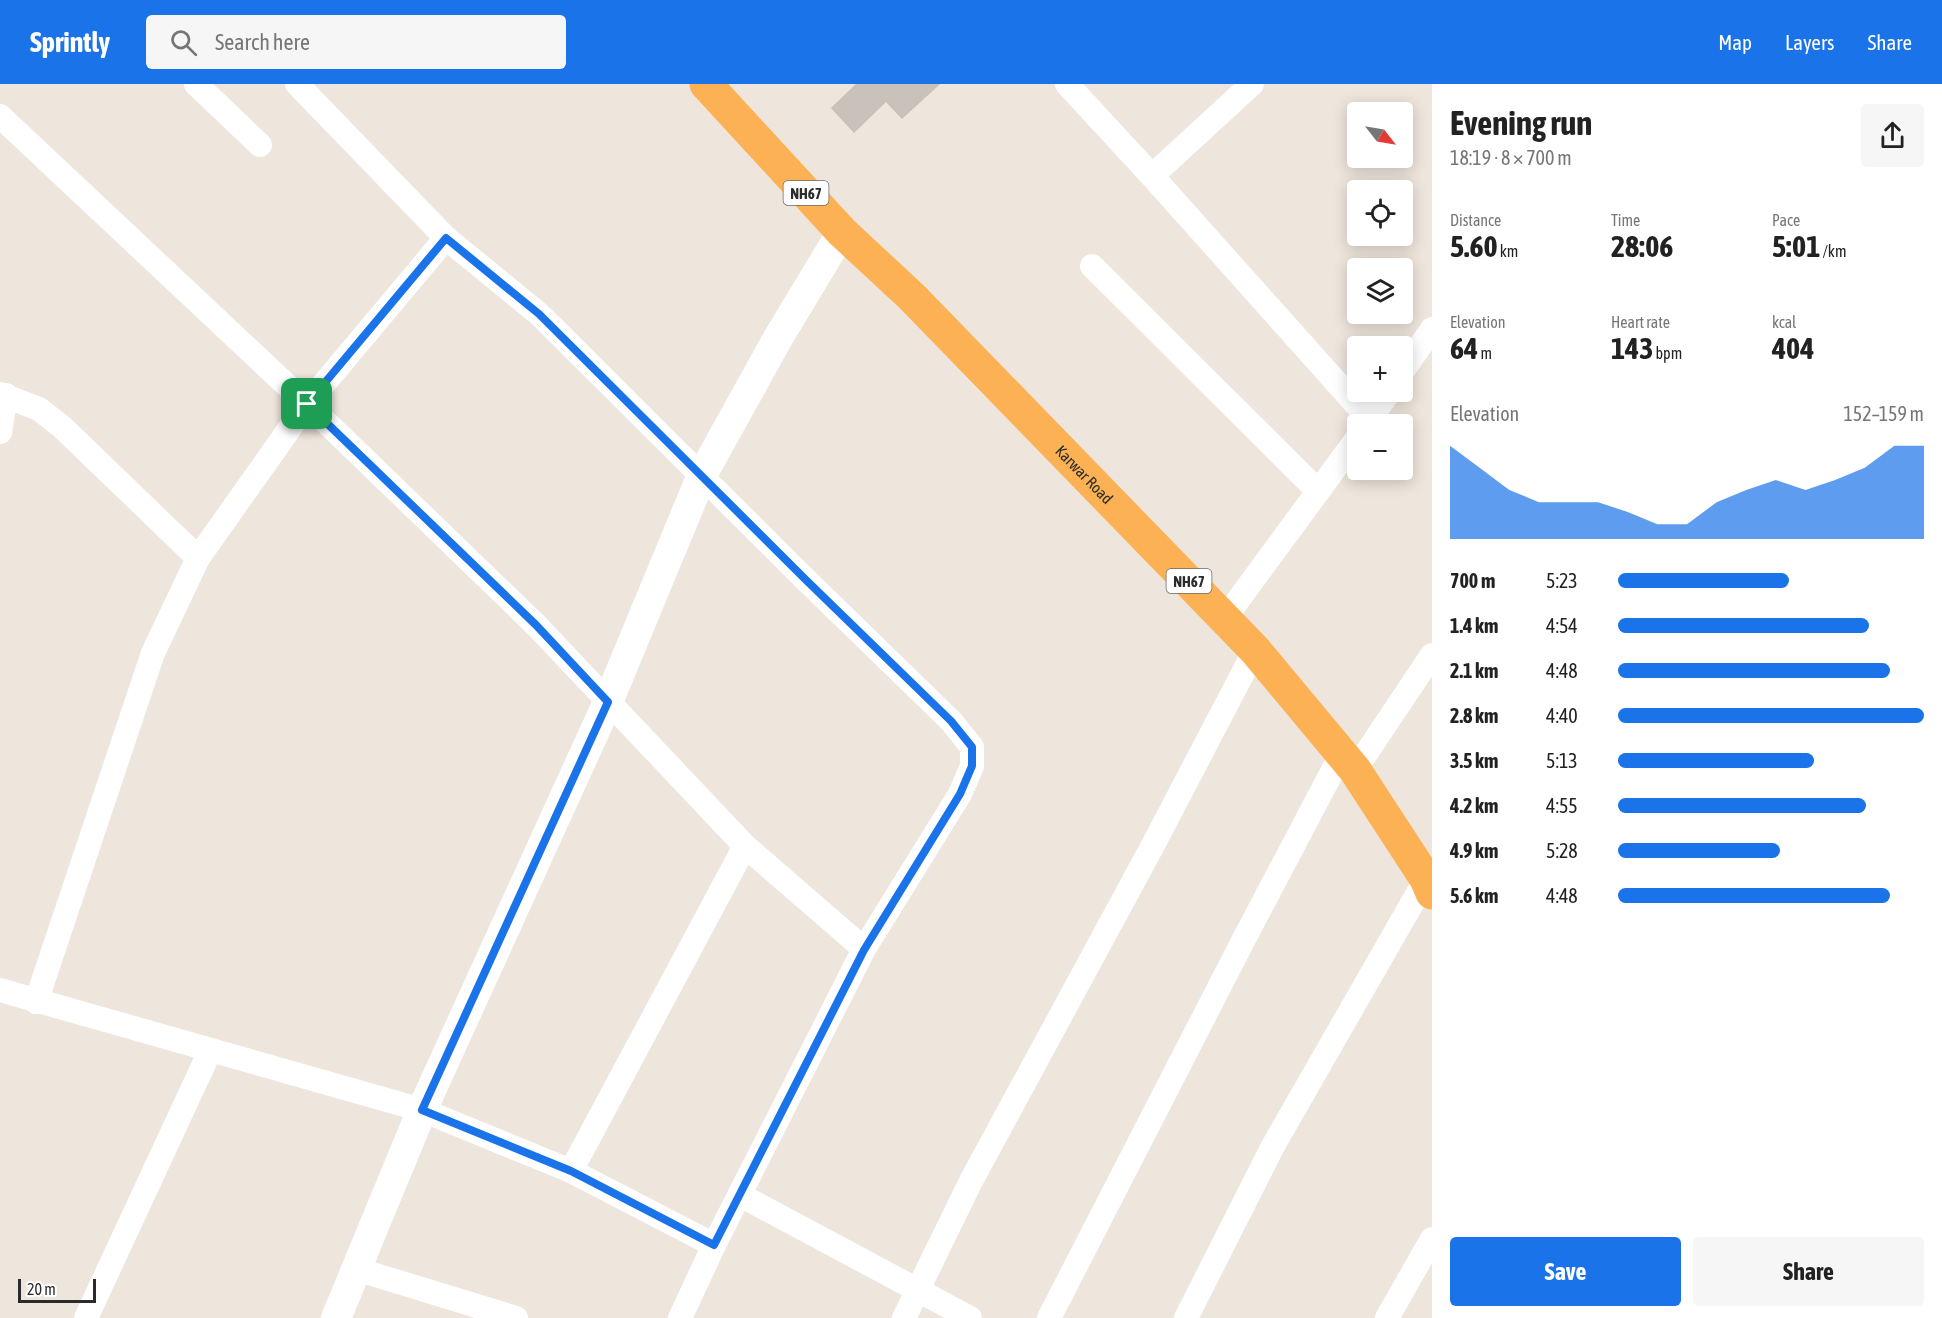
<!DOCTYPE html>
<meta charset="utf-8">
<style>
body{margin:0;font-family:"Asap Condensed",sans-serif;background:#f6f6f6;color:#222;height:100vh;display:flex;flex-direction:column;font-size:22px;white-space:nowrap}
*{box-sizing:border-box;margin:0}
p{font-size:20px;color:#767676}
.icon{flex:none;width:33px;height:33px;fill:none;stroke:currentColor;stroke-width:2;stroke-linecap:round;stroke-linejoin:round}
.map{position:relative;flex:1;overflow:hidden}
.panel{display:flex;flex-direction:column;background:#fff;width:510px}
.panel>*{flex:none}
.needle{width:39px;rotate:121deg}
.controls{position:absolute;left:1347px;top:18px;display:grid;gap:12px}
.controls a{display:grid;place-items:center;width:66px;height:66px;border-radius:6px;background:#fff;box-shadow:0 3px 15px #0003;font-size:30px}
.scale{position:absolute;left:18px;bottom:15px;width:78px;box-sizing:border-box;padding-left:6px;border:3px solid #2b2b2b;border-top:0;font-size:16px;line-height:21px;white-space:nowrap;color:#2b2b2b;-webkit-text-stroke:4px #fff;paint-order:stroke}
.pin{position:absolute;display:grid;place-items:center;width:51px;height:51px;color:#fff;margin:-26px;border-radius:12px;box-shadow:0 3px 9px #0006}
.round{display:grid;place-items:center;flex:none;width:63px;height:63px;border-radius:6px;background:#f6f6f6}
.overview{display:flex;align-items:center;justify-content:space-between;height:102px;padding:0 18px}
h1{font-size:33px;font-weight:700;line-height:45px}
.metrics{display:grid;grid-template-columns:repeat(3,1fr);gap:9px;height:102px;padding:6px 18px}
.metrics div{display:grid;align-content:center}
.metrics b{font-size:30px;font-weight:700}
.metrics small{font-size:16px;font-weight:400}
.metrics p{font-size:16px}
.chart{height:168px;padding:12px 18px}
.chart p{display:flex;justify-content:space-between}
.chart svg{width:100%;height:108px;margin-top:6px;fill:#1a73e8;opacity:.7}
.cta{display:flex;gap:12px;margin-top:auto;padding:12px 18px}
.cta a{flex:1;height:69px;border-radius:6px;background:#1a73e8;color:#fff;font-size:24px;font-weight:700;line-height:69px;text-align:center}
.cta a+a{background:#f6f6f6;color:#222}
ul{padding:0 18px;list-style:none;font-size:20px}
li{display:grid;grid-template-columns:96px 72px 1fr;align-items:center;height:45px}
li i{height:15px;border-radius:8px;background:#1a73e8}
header{display:flex;align-items:center;gap:36px;box-sizing:border-box;height:84px;padding:0 30px;background:#1a73e8;color:#fff}
header strong{font-size:28px}
nav{display:flex;gap:33px;margin-inline-start:auto;font-size:21px}
.search{width:420px;height:54px;background:#f6f6f6;display:flex;align-items:center;gap:15px;box-sizing:border-box;padding:0 21px;border-radius:6px;color:#767676;font-size:22px}
main{display:flex;flex:1;min-height:0}
.map>svg:first-child{display:block}
.building{fill:#c9c2bb;stroke:#c9c1b5;stroke-width:1.5}
.lines{fill:none;stroke-linecap:round;stroke-linejoin:round}
.minor{stroke:#fff;stroke-width:24}
.tertiary{stroke:#fff;stroke-width:30}
.trunk{stroke:#fcb254;stroke-width:33}
.route-casing{stroke:#fff;stroke-width:12}
.route{stroke:#1a73e8;stroke-width:8}
.labels{text-anchor:middle;dominant-baseline:central;stroke-width:6;stroke-linejoin:round;paint-order:stroke}
.shield{fill:#fff;stroke:#6b6b6b;stroke-width:1.5}
.shield-label{font-size:15px;font-weight:bold;fill:#2b2b2b}
.street-label{font-size:16px;fill:#2b2b2b;stroke:#fff}
</style>
<header>
<strong>Sprintly</strong>
<div class="search"><svg class="icon" aria-label="search" viewBox="0 0 24 24"><circle cx="10" cy="10" r="6"/><path d="M15 15l6 6"/></svg>Search here</div>
<nav><a>Map</a><a>Layers</a><a>Share</a></nav>
</header>
<main>
<div class="map">
<svg width="1432" height="1234" viewBox="0 0 1432 1234">
<rect width="100%" height="100%" fill="#eee5dc"/>
<polygon class="building" points="857,0 939,0 902,34 886,17 854,48 832,24"/>
<g class="lines">
<g class="minor">
<polyline points="196,0 260,61"/>
<polyline points="297,0 446,154 539,230 806,496 951,637 972,663 972,682 960,710 864,865 714,1161 680,1234"/>
<polyline points="1067,0 1152,92 1370,336"/>
<polyline points="0,32 328,340 536,541 745,762"/>
<polyline points="1152,92 1252,0"/>
<polyline points="1092,182 1318,407"/>
<polyline points="1402,288 1432,245"/>
<polyline points="0,310 39,325 62,343 198,474"/>
<polyline points="1367,340 1389,308"/>
<polyline points="0,348 6,311"/>
<polyline points="1225,534 1358,353"/>
<polyline points="1355,686 1432,571"/>
<polyline points="0,906 422,1026 571,1087"/>
<polyline points="36,918 153,569 198,474 307,320 446,154"/>
<polyline points="740,1111 970,1234"/>
<polyline points="714,1161 571,1087 745,762 864,865"/>
<polyline points="356,1185 516,1234"/>
<polyline points="86,1234 210,967"/>
<polyline points="904,1234 971,1097 1152,763 1255,566"/>
<polyline points="1049,1234 1244,855 1342,669"/>
<polyline points="1186,1234 1273,1062 1426,795"/>
<polyline points="1387,1234 1432,1155"/>
</g>
<polyline class="tertiary" points="336,1234 422,1026 608,618 702,391 778,254 842,148"/>
<path class="trunk" id="s1" d="M706 0 842 148 912 213 1255 566 1355 686 1426 795 1432 809"/>
</g>
<g class="lines">
<g class="route-casing">
<polygon id="route" points="446,154 539,230 806,496 951,637 972,663 972,682 960,710 864,866 714,1161 571,1087 422,1026 608,618 536,541 307,320"/>
</g>
<use href="#route" class="route"/>
</g>
<g class="labels">
<g class="shield">
<rect x="783.5" y="97" width="45" height="24" rx="4.5"/>
<rect x="1166.5" y="485" width="45" height="24" rx="4.5"/>
</g>
<g class="shield-label">
<text x="806" y="109">NH67</text>
<text x="1189" y="497">NH67</text>
</g>
<g class="street-label">
<text stroke="none"><textPath href="#s1" startOffset="544">Karwar Road</textPath></text>
</g>
</g>
</svg>
<div class="controls">
<a><svg class="needle" viewBox="-14 -14 28 28"><path d="M0-13l5 13h-10z" fill="#e53935"/><path d="M0 13l5-13h-10z" fill="#767676"/></svg></a>
<a><svg class="icon" aria-label="locate" viewBox="0 0 24 24"><circle cx="12" cy="12" r="6"/><path d="M12 2v4M12 18v4M2 12h4M18 12h4"/></svg></a>
<a><svg class="icon" aria-label="layers" viewBox="0 0 24 24"><path d="M12 4l9 5-9 5-9-5zM3 14l9 5 9-5"/></svg></a>
<a>+</a>
<a>−</a>
</div>
<div class="scale">20 m</div>
<div class="pin" style="left:307px;top:320px;background:#1e9e55"><svg class="icon" aria-label="arrive" viewBox="0 0 24 24"><path d="M6 21V4h12l-3 4 3 4H6"/></svg></div>
</div>
<section class="panel">
<div class="overview"><div><h1>Evening run</h1><p>18:19 · 8 × 700 m</p></div><a class="round"><svg class="icon" aria-label="share" viewBox="0 0 24 24"><path d="M12 15V3M7 8l5-5 5 5M5 13v7h14v-7"/></svg></a></div>
<div class="metrics">
<div><p>Distance</p><b>5.60<small> km</small></b></div>
<div><p>Time</p><b>28:06</b></div>
<div><p>Pace</p><b>5:01<small> /km</small></b></div>
</div>
<div class="metrics">
<div><p>Elevation</p><b>64<small> m</small></b></div>
<div><p>Heart rate</p><b>143<small> bpm</small></b></div>
<div><p>kcal</p><b>404</b></div>
</div>
<div class="chart"><p><span>Elevation</span>152–159 m</p>
<svg viewBox="0 0 160 44" preserveAspectRatio="none"><path d="M0 44V6L10 15L20 24L30 29L40 29L50 29L60 33L70 38L80 38L90 29L100 24L110 20L120 24L130 20L140 15L150 6L160 6V44z"/></svg>
</div>
<ul>
<li><b>700 m</b>5:23<i style="width:56%"></i></li>
<li><b>1.4 km</b>4:54<i style="width:82%"></i></li>
<li><b>2.1 km</b>4:48<i style="width:89%"></i></li>
<li><b>2.8 km</b>4:40<i style="width:100%"></i></li>
<li><b>3.5 km</b>5:13<i style="width:64%"></i></li>
<li><b>4.2 km</b>4:55<i style="width:81%"></i></li>
<li><b>4.9 km</b>5:28<i style="width:53%"></i></li>
<li><b>5.6 km</b>4:48<i style="width:89%"></i></li>
</ul>
<div class="cta"><a>Save</a><a>Share</a></div>
</section>
</main>
